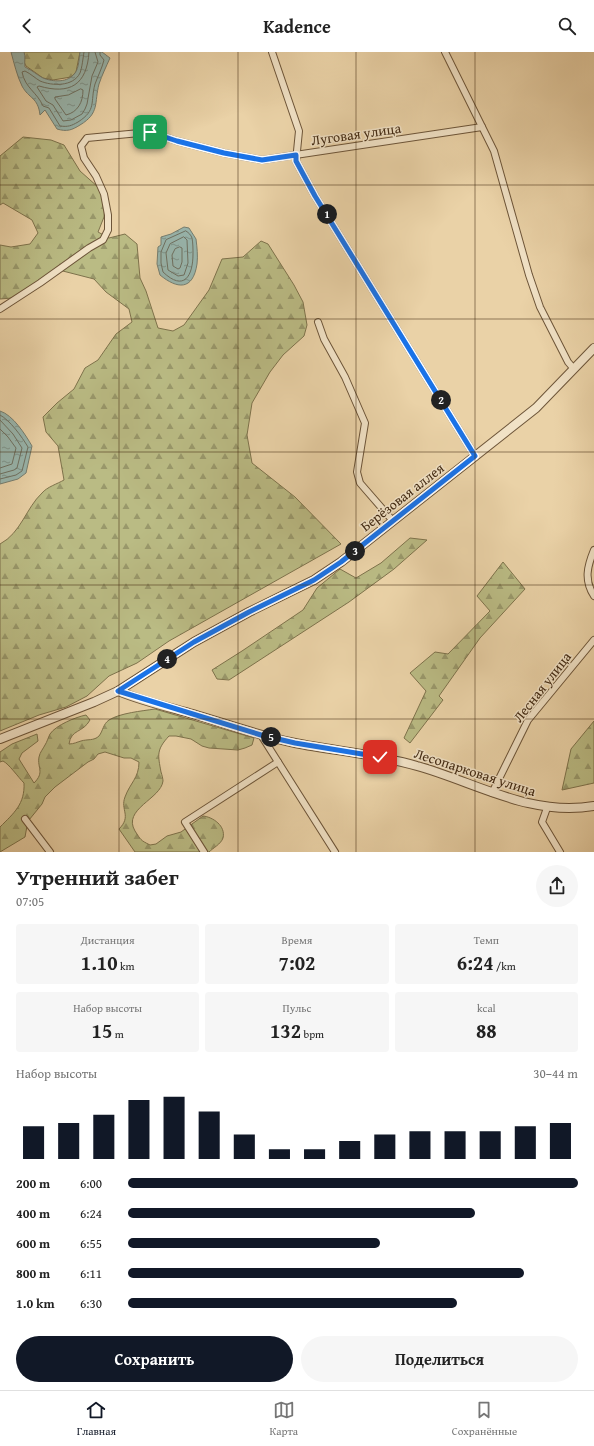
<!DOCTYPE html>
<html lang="ru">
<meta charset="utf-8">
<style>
body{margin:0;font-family:"Gentium Book Plus",serif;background:#f6f6f6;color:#222;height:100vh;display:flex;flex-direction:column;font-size:15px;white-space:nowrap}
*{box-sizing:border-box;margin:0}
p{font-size:13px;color:#767676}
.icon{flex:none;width:22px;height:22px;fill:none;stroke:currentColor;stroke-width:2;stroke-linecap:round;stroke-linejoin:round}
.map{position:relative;height:800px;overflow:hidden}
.panel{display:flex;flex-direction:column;background:#fff;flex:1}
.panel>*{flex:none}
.pin{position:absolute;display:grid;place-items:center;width:34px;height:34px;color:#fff;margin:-17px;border-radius:8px;box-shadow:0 2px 6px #0006}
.km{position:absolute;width:20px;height:20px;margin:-10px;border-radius:50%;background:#222;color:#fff;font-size:11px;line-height:20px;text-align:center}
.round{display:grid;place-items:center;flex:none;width:42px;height:42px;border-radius:21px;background:#f6f6f6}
.head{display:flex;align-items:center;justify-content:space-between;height:68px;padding:0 16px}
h1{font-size:22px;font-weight:700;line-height:30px}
.stats{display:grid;grid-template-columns:repeat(3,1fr);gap:6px;height:68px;padding:4px 16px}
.stats div{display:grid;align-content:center;border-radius:4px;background:#f6f6f6;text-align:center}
.stats b{font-size:20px;font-weight:700}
.stats small{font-size:11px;font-weight:400}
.stats p{font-size:11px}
.chart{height:112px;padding:8px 16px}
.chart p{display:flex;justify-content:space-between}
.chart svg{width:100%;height:72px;margin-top:4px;stroke:#111827;stroke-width:6}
.primary-button{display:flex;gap:8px;margin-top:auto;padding:8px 16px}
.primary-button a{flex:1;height:46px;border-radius:24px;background:#111827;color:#fff;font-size:16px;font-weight:700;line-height:46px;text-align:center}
.primary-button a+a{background:#f6f6f6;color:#222}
ul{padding:0 16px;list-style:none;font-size:13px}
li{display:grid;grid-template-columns:64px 48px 1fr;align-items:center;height:30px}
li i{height:10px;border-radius:5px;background:#111827}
header{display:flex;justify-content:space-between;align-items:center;height:52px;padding:0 16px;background:#fff;font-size:18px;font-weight:700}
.menu{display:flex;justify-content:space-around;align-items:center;height:56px;border-top:1px solid #e0e0e0;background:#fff;font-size:11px;color:#767676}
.menu a{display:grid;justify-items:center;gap:2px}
.menu .on{color:#111827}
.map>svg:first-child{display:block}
.forest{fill:url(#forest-firs);stroke:#7e734c}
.water{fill:url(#water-ripples);stroke:#767e70}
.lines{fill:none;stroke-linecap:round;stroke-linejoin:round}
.shore{stroke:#6e7061;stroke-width:1}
.minor-casing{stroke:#6d5539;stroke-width:8}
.tertiary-casing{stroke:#6d5539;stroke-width:10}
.minor{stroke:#f1e2c6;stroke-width:6}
.tertiary{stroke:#f1e2c6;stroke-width:8}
.route-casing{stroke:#fff;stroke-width:8}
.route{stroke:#1a73e8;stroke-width:5}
.grid{fill:none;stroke:#432b14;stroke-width:1;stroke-opacity:0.55}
.labels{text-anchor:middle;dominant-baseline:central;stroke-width:3;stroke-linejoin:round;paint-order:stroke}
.street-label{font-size:14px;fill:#432b14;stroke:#f1e2c6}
</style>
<header><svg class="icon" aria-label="back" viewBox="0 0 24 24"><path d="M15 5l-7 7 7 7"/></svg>Kadence<svg class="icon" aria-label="search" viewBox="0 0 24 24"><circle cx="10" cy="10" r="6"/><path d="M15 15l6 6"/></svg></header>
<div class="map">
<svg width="594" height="800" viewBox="0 0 594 800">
<defs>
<pattern id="forest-firs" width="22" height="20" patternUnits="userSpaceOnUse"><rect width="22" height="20" fill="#babb84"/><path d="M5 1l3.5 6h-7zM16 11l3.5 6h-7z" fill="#99986b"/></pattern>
<pattern id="water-ripples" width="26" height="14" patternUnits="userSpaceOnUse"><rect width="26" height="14" fill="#98b6ae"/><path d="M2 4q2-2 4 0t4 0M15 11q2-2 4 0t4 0" fill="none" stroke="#7e948c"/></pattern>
</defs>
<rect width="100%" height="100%" fill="#ead2a7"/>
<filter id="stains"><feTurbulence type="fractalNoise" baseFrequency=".005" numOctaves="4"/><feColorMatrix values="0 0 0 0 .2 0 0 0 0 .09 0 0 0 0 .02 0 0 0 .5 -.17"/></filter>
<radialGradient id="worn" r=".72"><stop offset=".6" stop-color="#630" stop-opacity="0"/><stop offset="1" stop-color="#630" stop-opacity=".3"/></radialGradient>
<g class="forest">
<polygon points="24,0 80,0 76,20 71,25 53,28 43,26 26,14 24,10"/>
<path d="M23 85 51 88 64 93 80 119 98 135 105 150 104 165 98 180 109 186 125 182 137 192 140 226 146 239 158 276 173 279 184 273 209 238 222 207 243 205 261 189 268 192 294 233 303 250 307 273 304 284 283 303 270 320 252 351 247 383 252 411 295 445 341 492 169 589 137 611 109 624 87 644 66 655 39 663 0 679V492C21 481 26 456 42 441 47 435 57 432 64 428L58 394 46 380 43 365 57 351 74 337 85 316 98 308 116 282 132 270 129 257 106 240 94 227 55 217 39 230 12 246 0 247V193L11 195 30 192 38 181 32 168 3 151 0 153V104Z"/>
<polygon points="410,486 427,488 394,517 349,550 229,628 217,627 212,618 242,599 303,558 317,536 340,517 356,526 381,511"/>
<polygon points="503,510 525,537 480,586 439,644 443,648 410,691 404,686 426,639 410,621 435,600 448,602 490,559 477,544"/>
<path d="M155 657 254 686 252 693 245 696 238 698 209 696 202 694 191 687 176 684H169C156 698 158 703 161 720 162 723 163 727 163 729 161 747 122 757 135 779 141 788 140 788 150 793L156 792 167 784 181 780 203 764C213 765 226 774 223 786 221 792 213 796 209 800H135L119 777C132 764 120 758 125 745 130 731 139 726 139 710L131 706H124L105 700 98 702 94 707 88 710 55 735 45 745 42 752 29 768 27 774 25 785 0 800V775C14 761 25 752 24 731 18 725 9 712 3 709L0 710V700L12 692 37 682 38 689 22 701 19 707 34 731C45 720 37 716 39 705 40 700 43 697 45 693 47 690 48 686 50 682 56 673 76 665 86 663L90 668C83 681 71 677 69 692 74 692 77 690 81 689 87 687 94 689 99 684 103 679 103 672 109 668 120 661 142 659 155 657Z"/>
<polygon points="594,669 594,731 562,738 571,697"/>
</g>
<g class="water">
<path d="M11 0H24C26 5 24 9 25 15 32 18 37 23 43 26 53 30 68 31 75 21 79 16 79 6 80 0H102L110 6C106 15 102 23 99 32 94 51 100 61 80 73 72 78 67 80 57 77L45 58 40 63C38 45 29 47 22 34 17 24 14 11 11 0Z"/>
<path d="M184 175 189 176 196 187C197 195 198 204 197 212 193 239 177 237 160 223L157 212 158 195 161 193V185L171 182Z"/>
<path d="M0 359C13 363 25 382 32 394L26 421 18 427 0 432Z"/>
</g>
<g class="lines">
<g class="shore">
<path d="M84 0C83 6 82 16 80 21 73 35 52 34 40 29 35 26 31 22 25 19L22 20C25 36 37 40 43 54L49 56 60 74C68 75 71 74 78 70 97 58 90 50 95 32 98 24 102 16 104 8L100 3V0"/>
<path d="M89 0C87 33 70 43 39 34L37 35 46 49 53 53 63 69 71 68 82 62 85 57 87 52 92 24 98 10 95 0"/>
<path d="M81 37 83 38C83 50 78 60 66 63L55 47V45L68 43Z"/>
<path d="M186 179C189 181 191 183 192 186 193 191 193 197 193 202 193 224 184 240 163 220L161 211V200L166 188Z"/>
<polygon points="184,185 187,188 188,211 184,223 178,224 168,218 166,201 170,192"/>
<polygon points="180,195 182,196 182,210 180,216 178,217 173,214 172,203 175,197"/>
<path d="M0 363C10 368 22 385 28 395L22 419 16 423 0 427"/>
<polyline points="0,368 13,382 22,396 17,416 14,418 0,422"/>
<polyline points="0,377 8,385 16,396 12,412 0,416"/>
</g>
<g class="minor-casing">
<g id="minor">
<polyline points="272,0 299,79 296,109 315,144 475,404"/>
<polyline points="445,0 494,99 529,223 540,255 568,310 574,317"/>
<polyline points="0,257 40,231 89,196 103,188 108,178 108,163 104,142 96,124 84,106 81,94 87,86 150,80 177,89 224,101 262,108 482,75"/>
<polyline points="318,270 324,287 345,325 365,371 357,420 360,431 393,469"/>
<path d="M594 498C587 515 584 528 594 544"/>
<polyline points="261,683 335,800"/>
<polyline points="492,741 528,668 594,588"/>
<polyline points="547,756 542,770 560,800"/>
<polyline points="25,767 50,800"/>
<polyline points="204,800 185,770 278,710"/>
</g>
</g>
<g class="tertiary-casing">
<g id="tertiary">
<path d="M118 639C142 649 168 655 193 662 227 672 260 684 295 691 335 699 377 702 417 714 475 730 530 765 594 754"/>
<polyline points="0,687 94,650 118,639 194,590 249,560 314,528 341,510 536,356 594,296"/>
</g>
</g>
<use href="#minor" class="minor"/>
<use href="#tertiary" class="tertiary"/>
</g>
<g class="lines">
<g class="route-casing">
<polyline id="route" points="150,80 177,89 224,101 262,108 296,103 296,109 315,144 475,404 341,510 314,528 249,560 194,590 118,639 261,683 295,691 380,705"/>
</g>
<use href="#route" class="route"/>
</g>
<path class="grid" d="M119 0V800M238 0V800M356 0V800M475 0V800M0 133H594M0 267H594M0 400H594M0 533H594M0 667H594"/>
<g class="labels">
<g class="street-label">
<text transform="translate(356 82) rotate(-8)">Луговая улица</text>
<text transform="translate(402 445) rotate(-38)">Берёзовая аллея</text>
<text transform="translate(542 635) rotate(-52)">Лесная улица</text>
<text transform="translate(475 720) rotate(18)">Лесопарковая улица</text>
</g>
</g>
<rect width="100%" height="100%" filter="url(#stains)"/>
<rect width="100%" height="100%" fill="url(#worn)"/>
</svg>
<div class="pin" style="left:150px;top:80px;background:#1e9e55"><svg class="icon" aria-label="arrive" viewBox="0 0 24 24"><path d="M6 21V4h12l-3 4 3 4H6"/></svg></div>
<div class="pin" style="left:380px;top:705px;background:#d93025"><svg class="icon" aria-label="check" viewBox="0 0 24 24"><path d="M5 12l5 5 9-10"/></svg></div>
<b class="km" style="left:327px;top:162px">1</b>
<b class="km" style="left:441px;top:348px">2</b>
<b class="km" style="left:355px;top:499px">3</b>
<b class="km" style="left:167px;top:607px">4</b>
<b class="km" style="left:271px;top:685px">5</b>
</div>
<section class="panel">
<div class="head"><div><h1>Утренний забег</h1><p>07:05</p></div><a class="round"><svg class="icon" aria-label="share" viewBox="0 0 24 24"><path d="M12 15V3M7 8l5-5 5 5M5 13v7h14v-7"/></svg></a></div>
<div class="stats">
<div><p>Дистанция</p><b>1.10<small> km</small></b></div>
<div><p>Время</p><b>7:02</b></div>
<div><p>Темп</p><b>6:24<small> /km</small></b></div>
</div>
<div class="stats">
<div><p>Набор высоты</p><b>15<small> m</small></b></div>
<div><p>Пульс</p><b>132<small> bpm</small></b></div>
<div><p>kcal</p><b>88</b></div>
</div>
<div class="chart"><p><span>Набор высоты</span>30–44 m</p>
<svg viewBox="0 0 160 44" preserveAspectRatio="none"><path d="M5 44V24M15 44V22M25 44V17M35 44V8M45 44V6M55 44V15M65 44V29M75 44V38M85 44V38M95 44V33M105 44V29M115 44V27M125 44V27M135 44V27M145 44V24M155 44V22"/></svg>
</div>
<ul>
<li><b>200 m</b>6:00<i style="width:100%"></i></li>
<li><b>400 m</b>6:24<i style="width:77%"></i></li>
<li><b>600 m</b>6:55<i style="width:56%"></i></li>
<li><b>800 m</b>6:11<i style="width:88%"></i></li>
<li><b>1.0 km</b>6:30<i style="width:73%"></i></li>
</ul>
<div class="primary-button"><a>Сохранить</a><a>Поделиться</a></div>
</section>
<nav class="menu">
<a class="on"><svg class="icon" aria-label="home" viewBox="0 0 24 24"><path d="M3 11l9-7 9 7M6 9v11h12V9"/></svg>Главная</a>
<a><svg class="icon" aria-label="map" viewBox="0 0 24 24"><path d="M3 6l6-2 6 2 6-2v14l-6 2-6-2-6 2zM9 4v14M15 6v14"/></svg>Карта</a>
<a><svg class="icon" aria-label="saved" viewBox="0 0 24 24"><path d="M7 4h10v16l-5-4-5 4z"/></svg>Сохранённые</a>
</nav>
